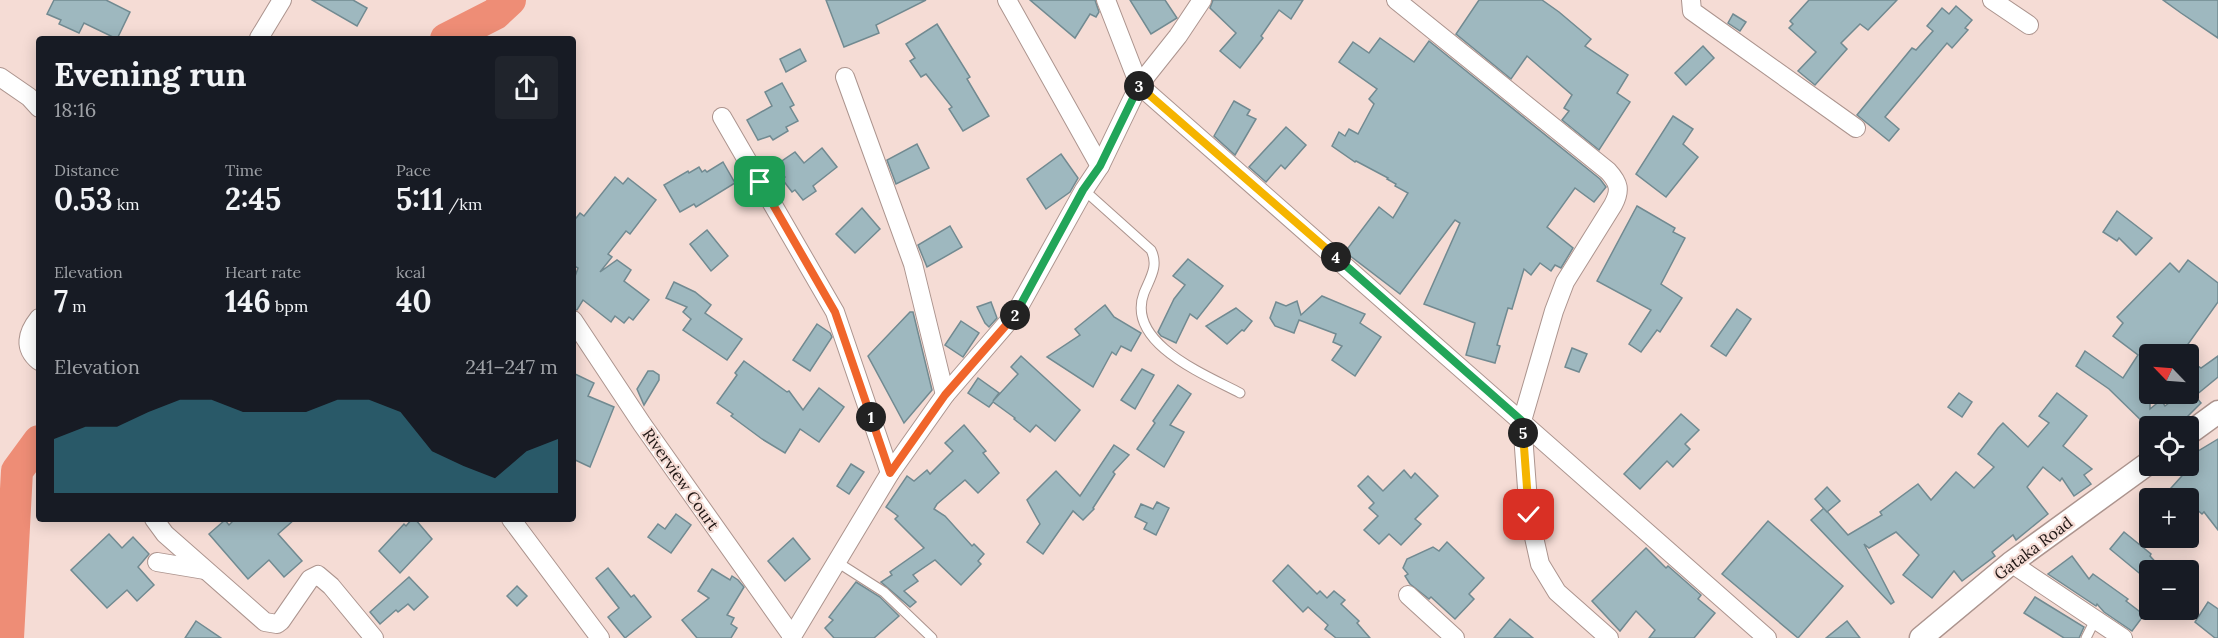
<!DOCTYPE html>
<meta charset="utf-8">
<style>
body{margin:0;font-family:Lora,serif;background:#20242c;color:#f1f3f6;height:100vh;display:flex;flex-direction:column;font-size:22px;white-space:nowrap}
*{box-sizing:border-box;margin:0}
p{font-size:20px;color:#9ea1a6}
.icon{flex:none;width:33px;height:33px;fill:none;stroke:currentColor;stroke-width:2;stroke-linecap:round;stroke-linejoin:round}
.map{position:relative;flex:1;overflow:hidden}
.side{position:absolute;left:36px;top:36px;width:540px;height:486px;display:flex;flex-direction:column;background:#171b24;border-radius:6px;box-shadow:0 3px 15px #0003}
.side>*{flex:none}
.needle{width:39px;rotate:295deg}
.controls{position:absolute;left:2139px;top:344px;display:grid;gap:12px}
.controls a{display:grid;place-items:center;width:60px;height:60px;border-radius:6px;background:#171b24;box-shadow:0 3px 15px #0003;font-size:30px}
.pin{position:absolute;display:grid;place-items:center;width:51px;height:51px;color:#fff;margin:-26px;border-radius:12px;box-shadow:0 3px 9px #0006}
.km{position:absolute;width:30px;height:30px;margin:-15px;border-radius:50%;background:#222;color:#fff;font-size:16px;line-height:30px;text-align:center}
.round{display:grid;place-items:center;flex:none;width:63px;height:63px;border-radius:6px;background:#20242c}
.head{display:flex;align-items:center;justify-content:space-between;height:102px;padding:0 18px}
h1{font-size:33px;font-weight:800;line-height:45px}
.metrics{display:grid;grid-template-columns:repeat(3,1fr);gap:9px;height:102px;padding:6px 18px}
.metrics div{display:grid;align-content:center}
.metrics b{font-size:30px;font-weight:800}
.metrics small{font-size:16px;font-weight:400}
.metrics p{font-size:16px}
.chart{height:168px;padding:12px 18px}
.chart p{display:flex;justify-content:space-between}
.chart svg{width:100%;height:108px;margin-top:6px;fill:#317485;opacity:.7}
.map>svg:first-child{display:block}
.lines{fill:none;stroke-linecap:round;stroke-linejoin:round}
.river{stroke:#ee8d76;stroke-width:32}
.building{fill:#9eb8bf;stroke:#718a91;stroke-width:1.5}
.service-casing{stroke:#ac948e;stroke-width:11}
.minor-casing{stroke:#ac948e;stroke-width:20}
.tertiary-casing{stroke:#ac948e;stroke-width:25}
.service{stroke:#fff;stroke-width:9}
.minor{stroke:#fff;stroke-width:18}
.tertiary{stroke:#fff;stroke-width:22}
.split-1-casing{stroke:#fff;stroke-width:12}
.split-2-casing{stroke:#fff;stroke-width:12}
.split-3-casing{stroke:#fff;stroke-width:12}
.split-4-casing{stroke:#fff;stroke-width:12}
.split-5-casing{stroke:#fff;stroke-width:12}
.split-6-casing{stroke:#fff;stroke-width:12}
.split-1{stroke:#f0652b;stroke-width:8}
.split-2{stroke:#f0652b;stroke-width:8}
.split-3{stroke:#22a559;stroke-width:8}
.split-4{stroke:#f5b400;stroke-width:8}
.split-5{stroke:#22a559;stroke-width:8}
.split-6{stroke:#f5b400;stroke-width:8}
.labels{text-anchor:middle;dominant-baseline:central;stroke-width:4.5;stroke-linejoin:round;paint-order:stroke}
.street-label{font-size:16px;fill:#1e1513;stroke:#f5dcd5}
</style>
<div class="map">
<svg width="2218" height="638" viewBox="0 0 2218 638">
<rect width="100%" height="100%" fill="#f5dcd5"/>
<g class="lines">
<g class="river">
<polyline points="446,39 495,14 510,0"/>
<polyline points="8,638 17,471 39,441"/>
</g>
</g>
<g class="building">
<polygon points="54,0 106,0 130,12 117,39 84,23 79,33 59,24 61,20 47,14"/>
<polygon points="312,0 353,0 367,8 357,26"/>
<polygon points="826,0 926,0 876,25 879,33 844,47"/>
<polygon points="1030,0 1095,0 1099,12 1096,17 1090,14 1075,38"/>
<polygon points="1130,0 1165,0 1177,18 1151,34"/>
<polygon points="1213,0 1303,0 1291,19 1279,10 1261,36 1263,38 1240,68 1220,51 1236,33 1210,8"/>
<polygon points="1479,0 1542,0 1559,12 1591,39 1585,46 1628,75 1617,93 1630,102 1599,150 1562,120 1569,111 1564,108 1572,95 1527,56 1511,79 1456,34"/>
<polygon points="1809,0 1897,0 1868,30 1860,24 1841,43 1847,49 1815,85 1798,71 1816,52 1789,28 1793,24 1790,21"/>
<polygon points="2163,0 2218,0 2218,38 2181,13"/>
<polygon points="1956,6 1972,20 1965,28 1968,30 1952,48 1947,43 1885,117 1899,129 1889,141 1857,115 1912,48 1916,50 1933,31 1927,26 1942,8 1949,14"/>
<polygon points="1733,14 1746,22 1740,31 1728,23"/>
<polygon points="937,24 970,77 967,79 989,116 963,131 949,109 952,107 926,74 921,77 910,61 915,58 906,44"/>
<polygon points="1380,38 1414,62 1429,41 1600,179 1606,187 1594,202 1575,188 1547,227 1573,248 1561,268 1555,265 1551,271 1540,263 1531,275 1524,269 1512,309 1508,308 1497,345 1500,346 1495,363 1466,355 1475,323 1424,304 1460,223 1455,220 1400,294 1345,252 1379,207 1393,218 1408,193 1395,186 1396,184 1387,179 1388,178 1356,161 1355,162 1332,146 1339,132 1345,136 1349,129 1358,134 1374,104 1369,99 1377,89 1339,62 1353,42 1369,53"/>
<polygon points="1703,46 1714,58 1686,85 1675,73"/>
<polygon points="800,49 806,61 786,72 780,59"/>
<polygon points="782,83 794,105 790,107 798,121 786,127 788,131 773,140 770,136 758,140 747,120 772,106 765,92"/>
<polygon points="1234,101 1250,110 1247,115 1256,119 1235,155 1214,136"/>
<polygon points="1673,116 1693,129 1683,144 1698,157 1666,197 1636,174"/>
<polygon points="1286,127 1306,145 1285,169 1281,165 1266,182 1249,167"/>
<polygon points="917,144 929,168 896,184 887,160"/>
<polygon points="822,148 837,167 813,186 816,191 803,200 795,190 792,192 782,179 785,177 776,165 795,152 804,163"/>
<polygon points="1061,154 1078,178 1070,192 1046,209 1027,179"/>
<polygon points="723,162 735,183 696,207 694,204 680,212 664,185 688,171 689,173 699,167 702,172 705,170 707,172"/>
<polygon points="615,177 623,184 628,178 656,200 630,234 626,231 608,254 612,257 600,272 617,260 631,270 624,281 649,300 633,320 629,317 624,323 615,316 611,322 583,300 577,310 573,309 573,282 578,268 573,265 573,222 580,213 584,216"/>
<polygon points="1637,206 1675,228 1673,232 1685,238 1661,284 1682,298 1660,332 1657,330 1641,352 1629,344 1651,310 1597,281"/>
<polygon points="862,208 880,229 855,253 836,234"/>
<polygon points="2117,211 2152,238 2136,255 2119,238 2117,241 2103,232"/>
<polygon points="950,226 962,247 927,267 918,245"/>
<polygon points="707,230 728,256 711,271 690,244"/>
<polygon points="1188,259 1223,286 1197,319 1190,314 1176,343 1161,336 1158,332 1174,299 1185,285 1173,276"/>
<polygon points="2188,260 2218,283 2218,302 2181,354 2150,354 2150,409 2161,400 2165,406 2182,393 2188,393 2188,359 2201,368 2218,356 2218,377 2195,396 2201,403 2178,426 2150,426 2150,429 2109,389 2076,366 2085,351 2123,378 2138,355 2113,336 2123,323 2117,317 2170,263 2179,272"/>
<polygon points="674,282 695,292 711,305 705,313 742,339 727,360 683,330 691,319 683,312 687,307 666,298"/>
<polygon points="1322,296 1365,314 1360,323 1381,337 1355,376 1332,360 1342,346 1333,342 1336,334 1299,320 1294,333 1275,326 1270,318 1276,302 1286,306 1297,301 1301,315"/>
<polygon points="991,302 997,318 989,327 985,323 977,307"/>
<polygon points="1105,305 1114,317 1141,333 1131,351 1121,346 1116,355 1112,352 1093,387 1047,357 1080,335 1075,329"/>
<polygon points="1236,308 1252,321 1244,331 1242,330 1227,344 1206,326"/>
<polygon points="1737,309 1751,319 1726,356 1711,346"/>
<polygon points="910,312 913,312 932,390 904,423 868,356"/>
<polygon points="961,321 979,333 963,357 945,345"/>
<polygon points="817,324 830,333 832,337 810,371 793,360"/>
<polygon points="1572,348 1587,354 1579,372 1565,367"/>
<polygon points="1021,356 1080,410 1055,441 1036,425 1030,432 1014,419 1015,418 993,402 989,407 968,393 978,378 999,393 993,401 1018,374 1011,367"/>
<polygon points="744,361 787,392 789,391 803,410 819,388 844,407 819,442 800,429 785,453 762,439 731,416 733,414 717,403 737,375 735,373"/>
<polygon points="1142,369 1154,375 1135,409 1121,400"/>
<polygon points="648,371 653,371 659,375 659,380 644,405 637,389"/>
<polygon points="573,373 594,383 588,396 614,407 590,467 573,459"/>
<polygon points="1178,385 1191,394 1170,425 1184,432 1164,467 1137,449 1155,423 1153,421"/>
<polygon points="1959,393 1972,402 1962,417 1948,407"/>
<polygon points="2057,393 2087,416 2063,446 2092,469 2084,475 2091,484 2074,496 2062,478 2060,481 2043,467 2027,487 2048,514 2016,540 2013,535 1992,552 1995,556 1962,581 1954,571 1932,598 1903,575 1919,555 1896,532 1869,548 1864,544 1894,602 1891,604 1811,520 1824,508 1848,535 1882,515 1880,512 1918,484 1931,500 1956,472 1974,488 1994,467 1978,454 1998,428 2003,423 2028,447 2049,423 2039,416"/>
<polygon points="1681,414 1699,430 1685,444 1690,449 1673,467 1667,461 1640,489 1624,474"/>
<polygon points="964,425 986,451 983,453 999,473 978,493 965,480 937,504 934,509 945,516 972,546 974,544 984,554 978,561 981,564 961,585 935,560 913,575 918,581 904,591 916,602 910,607 881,582 892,575 890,572 924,548 895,519 898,516 886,507 907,476 914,481 927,470 930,474 953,451 945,443"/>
<polygon points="2218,439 2218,530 2204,512 2202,514 2188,502 2188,498 2162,498 2190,467 2188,457"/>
<polygon points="1114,445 1129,455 1113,472 1115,474 1093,508 1094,509 1083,520 1073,511 1043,554 1027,542 1040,524 1027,500 1056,471 1080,496"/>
<polygon points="851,464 864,472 849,494 837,486"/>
<polygon points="1404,470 1411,478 1415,473 1438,496 1415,519 1421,524 1401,545 1389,534 1379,544 1364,530 1378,516 1369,508 1374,503 1358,486 1368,476 1383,491"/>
<polygon points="1827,487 1840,501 1827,512 1815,499"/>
<polygon points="1157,502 1169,508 1156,535 1144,529 1147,523 1135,517 1141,504 1153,509"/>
<polygon points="676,514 691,525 671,553 648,537 658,524 665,529"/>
<polygon points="235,519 295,519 278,534 302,561 284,577 269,560 248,579 209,534 225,520 229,525"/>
<polygon points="412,519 415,519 432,539 400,573 379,551 404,524 406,526"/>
<polygon points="1768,521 1843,586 1798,638 1722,574"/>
<polygon points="2124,532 2151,554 2150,556 2163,570 2150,570 2150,582 2110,549"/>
<polygon points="109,534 122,548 133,537 149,554 138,567 154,585 137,601 127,590 107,608 71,570"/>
<polygon points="793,538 810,559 785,581 768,561"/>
<polygon points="1447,542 1484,578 1469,594 1474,599 1455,619 1431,597 1429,599 1410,584 1405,576 1408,574 1403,568 1407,559 1433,547 1439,551"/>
<polygon points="1646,548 1666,568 1668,566 1701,595 1698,599 1715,613 1694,638 1649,638 1655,630 1636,611 1620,631 1592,601"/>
<polygon points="2072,556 2089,579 2093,574 2128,599 2126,601 2144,615 2132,631 2104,612 2097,604 2096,606 2048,574"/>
<polygon points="1288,565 1317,594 1320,591 1327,598 1334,591 1345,600 1341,604 1359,621 1357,623 1370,638 1336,638 1325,629 1328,625 1308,607 1303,612 1273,581"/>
<polygon points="608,568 631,597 634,595 651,617 625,638 608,617 619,608 596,578"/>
<polygon points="712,569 730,580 732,576 738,580 744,587 727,615 734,618 731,624 737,628 731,638 697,638 682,620 709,598 698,591"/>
<polygon points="409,577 428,597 414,610 408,604 398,612 396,610 380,624 370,612"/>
<polygon points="856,582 880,597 899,616 874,638 834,638 825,628 833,620 829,617"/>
<polygon points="517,586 527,596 517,606 507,596"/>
<polygon points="2035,597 2084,627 2079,638 2064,638 2024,613"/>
<polygon points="2208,602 2218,609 2218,638 2215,638 2195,622"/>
<polygon points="1510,619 1533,638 1494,638"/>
<polygon points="196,621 221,638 185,638"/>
<polygon points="1847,621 1860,638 1826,638"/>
</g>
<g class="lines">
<g class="service-casing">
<g id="service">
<path d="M1084 190 1151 250C1159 266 1150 278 1144 293 1125 343 1206 375 1240 393"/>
<polyline points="837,562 884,592 932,638"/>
<polyline points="2086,638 2095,620"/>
</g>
</g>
<g class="minor-casing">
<g id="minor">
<polyline points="1007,0 1100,166"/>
<polyline points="1106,0 1139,85 1767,638"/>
<path d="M1396 0 1608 171C1619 183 1621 190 1613 205L1565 282 1554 311 1522 421 1529 515 1540 564 1557 592 1609 638"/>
<polyline points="1691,0 1692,11 1856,128"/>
<polyline points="1992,0 2029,25"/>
<polyline points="259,38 282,0"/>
<polyline points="0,77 29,97 39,108"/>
<polyline points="845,77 913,264 945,395"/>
<polyline points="722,117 835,312 890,473"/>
<path d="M39 318C27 333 23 348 39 361"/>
<polyline points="573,320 642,424 792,636"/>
<polyline points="154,519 165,534 265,622 277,624 281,621 310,579 318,575 331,586 374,638"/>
<polyline points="511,519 600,638"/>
<polyline points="157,562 205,570"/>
<polyline points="2011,563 2123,638"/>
<polyline points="1408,595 1455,638"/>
<polyline points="791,638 890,473 945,395 1015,314 1084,190 1100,166 1139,85 1178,36 1202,0"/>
</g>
</g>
<g class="tertiary-casing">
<g id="tertiary">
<polyline points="2188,434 2218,412"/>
<polyline points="1921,638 2011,563 2150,462"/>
</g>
</g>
<use href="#service" class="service"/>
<use href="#minor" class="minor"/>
<use href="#tertiary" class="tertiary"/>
</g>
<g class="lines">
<g class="split-1-casing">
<polyline id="split-1" points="760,182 835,312 871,417"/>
</g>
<g class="split-2-casing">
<polyline id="split-2" points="871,417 890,473 945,395 1015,315"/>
</g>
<g class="split-3-casing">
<polyline id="split-3" points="1015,315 1083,190 1100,166 1139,86"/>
</g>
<g class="split-4-casing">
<polyline id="split-4" points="1139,86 1336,257"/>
</g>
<g class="split-5-casing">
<polyline id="split-5" points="1336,257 1522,421 1523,433"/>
</g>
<g class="split-6-casing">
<polyline id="split-6" points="1523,433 1529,515"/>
</g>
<use href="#split-1" class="split-1"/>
<use href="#split-2" class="split-2"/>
<use href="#split-3" class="split-3"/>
<use href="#split-4" class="split-4"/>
<use href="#split-5" class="split-5"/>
<use href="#split-6" class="split-6"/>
</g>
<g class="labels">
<g class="street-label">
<text transform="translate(681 479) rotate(55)">Riverview Court</text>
<text transform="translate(2033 548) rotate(-37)">Gataka Road</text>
</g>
</g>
</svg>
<div class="controls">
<a><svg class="needle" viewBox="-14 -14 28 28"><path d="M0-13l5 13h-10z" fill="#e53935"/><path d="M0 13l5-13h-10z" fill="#9ea1a6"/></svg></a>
<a><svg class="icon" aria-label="locate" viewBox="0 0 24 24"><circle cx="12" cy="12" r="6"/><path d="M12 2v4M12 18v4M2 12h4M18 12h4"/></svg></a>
<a>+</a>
<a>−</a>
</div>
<div class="pin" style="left:760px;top:182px;background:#1e9e55"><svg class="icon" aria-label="arrive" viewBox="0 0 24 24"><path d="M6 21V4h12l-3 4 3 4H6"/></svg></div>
<div class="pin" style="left:1529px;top:515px;background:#d93025"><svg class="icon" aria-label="check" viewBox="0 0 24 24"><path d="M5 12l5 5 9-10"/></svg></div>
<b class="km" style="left:871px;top:417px">1</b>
<b class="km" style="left:1015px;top:315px">2</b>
<b class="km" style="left:1139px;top:86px">3</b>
<b class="km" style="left:1336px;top:257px">4</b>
<b class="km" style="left:1523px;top:433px">5</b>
<section class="side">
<div class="head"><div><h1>Evening run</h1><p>18:16</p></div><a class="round"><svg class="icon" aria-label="share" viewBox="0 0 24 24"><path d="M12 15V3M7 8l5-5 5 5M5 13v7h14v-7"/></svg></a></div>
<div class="metrics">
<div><p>Distance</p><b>0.53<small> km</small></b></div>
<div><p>Time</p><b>2:45</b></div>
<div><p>Pace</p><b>5:11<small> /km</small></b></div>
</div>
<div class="metrics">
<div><p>Elevation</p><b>7<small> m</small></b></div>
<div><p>Heart rate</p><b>146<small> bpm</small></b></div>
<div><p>kcal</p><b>40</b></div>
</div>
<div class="chart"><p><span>Elevation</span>241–247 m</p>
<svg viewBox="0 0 160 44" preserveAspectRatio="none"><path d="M0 44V22L10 17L20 17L30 11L40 6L50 6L60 11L70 11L80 11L90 6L100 6L110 11L120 27L130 33L140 38L150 27L160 22V44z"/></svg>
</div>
</section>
</div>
